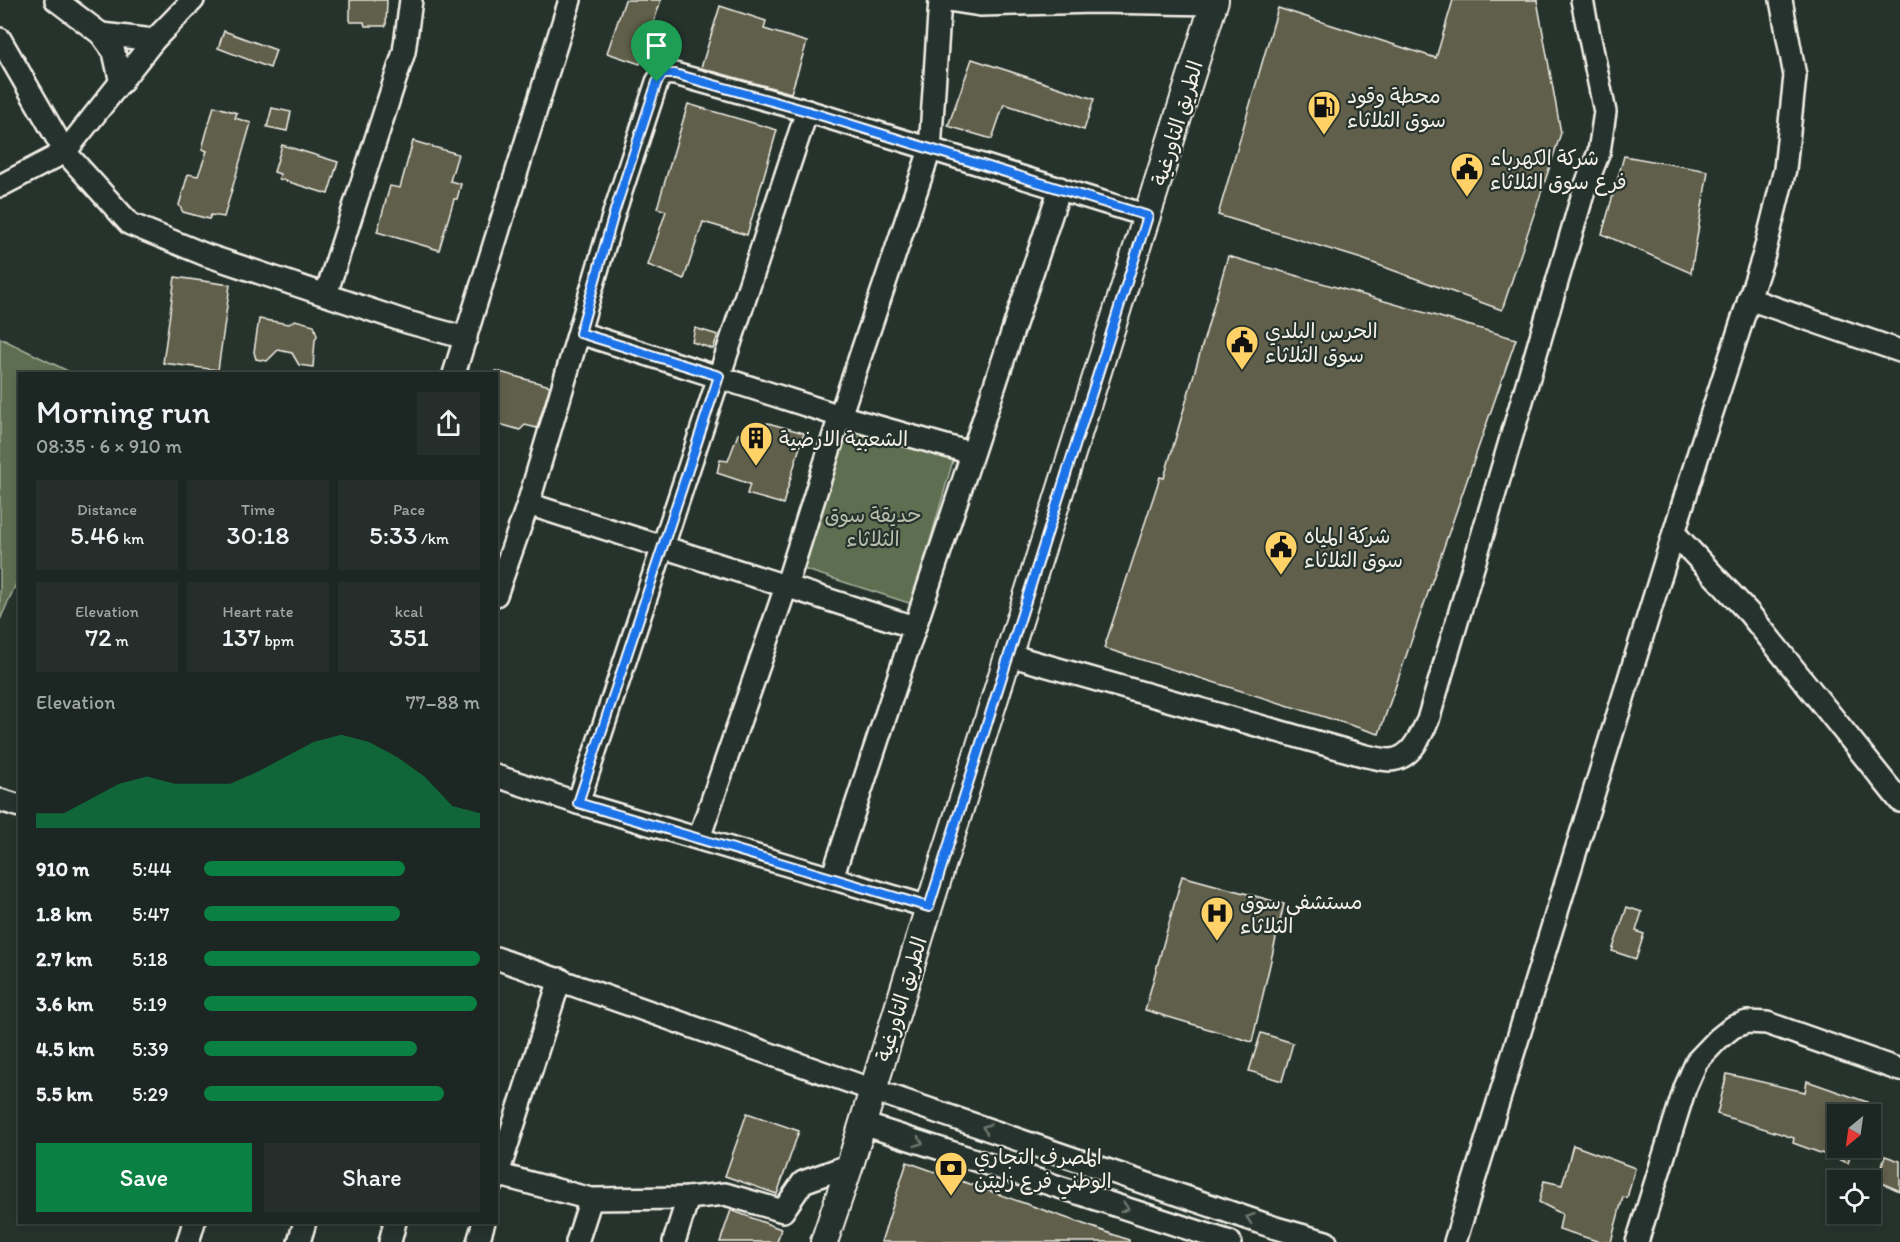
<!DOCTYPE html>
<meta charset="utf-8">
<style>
body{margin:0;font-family:Itim,"Playpen Sans Arabic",sans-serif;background:#252e2a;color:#f1f3f6;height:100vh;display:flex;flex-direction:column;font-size:22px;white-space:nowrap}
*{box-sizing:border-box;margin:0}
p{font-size:20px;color:#a0a5a5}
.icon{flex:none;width:33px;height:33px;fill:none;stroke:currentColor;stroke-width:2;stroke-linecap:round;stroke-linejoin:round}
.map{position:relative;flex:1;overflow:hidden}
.drawer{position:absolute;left:18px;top:372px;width:480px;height:852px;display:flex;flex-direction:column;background:#1c2622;border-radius:0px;box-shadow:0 3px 9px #0003,0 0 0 2px #3a4340}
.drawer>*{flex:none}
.needle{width:39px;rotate:209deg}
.controls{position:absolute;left:1827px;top:1104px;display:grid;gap:12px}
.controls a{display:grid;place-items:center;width:54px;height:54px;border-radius:0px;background:#1c2622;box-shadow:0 3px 9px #0003,0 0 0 2px #3a4340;font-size:30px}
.pin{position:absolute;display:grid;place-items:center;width:51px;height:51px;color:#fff;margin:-62px -26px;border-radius:50% 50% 50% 0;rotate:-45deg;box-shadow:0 0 6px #0007}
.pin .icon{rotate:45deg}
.round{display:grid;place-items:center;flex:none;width:63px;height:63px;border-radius:0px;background:#252e2a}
.head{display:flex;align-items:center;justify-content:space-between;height:102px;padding:0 18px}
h1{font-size:33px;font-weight:600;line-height:45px}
.metrics{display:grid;grid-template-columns:repeat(3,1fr);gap:9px;height:102px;padding:6px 18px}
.metrics div{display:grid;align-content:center;border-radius:0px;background:#252e2a;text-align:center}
.metrics b{font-size:26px;font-weight:600}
.metrics small{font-size:16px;font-weight:400}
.metrics p{font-size:16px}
.chart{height:168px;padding:12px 18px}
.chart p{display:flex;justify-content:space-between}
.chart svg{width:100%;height:108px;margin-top:6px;fill:#0b8043;opacity:.7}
.cta{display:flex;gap:12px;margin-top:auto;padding:12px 18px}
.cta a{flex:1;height:69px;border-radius:0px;background:#0b8043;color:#fff;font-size:24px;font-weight:600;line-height:69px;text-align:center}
.cta a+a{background:#252e2a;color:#f1f3f6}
ul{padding:0 18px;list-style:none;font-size:20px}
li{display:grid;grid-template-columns:96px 72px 1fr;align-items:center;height:45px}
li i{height:15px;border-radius:8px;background:#0b8043}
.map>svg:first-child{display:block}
.green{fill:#5d6e51;stroke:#a8b09c;stroke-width:1.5}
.building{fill:#605f4b;stroke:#f4f1e8;stroke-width:1.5}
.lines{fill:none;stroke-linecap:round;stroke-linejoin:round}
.minor-casing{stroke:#f4f1e8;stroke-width:26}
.tertiary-casing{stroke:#f4f1e8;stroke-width:30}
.minor{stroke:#26332d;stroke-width:21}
.tertiary{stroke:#26332d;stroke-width:26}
.oneway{stroke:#6e766e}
.route-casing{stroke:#fff;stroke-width:12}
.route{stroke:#1a73e8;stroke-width:8}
.labels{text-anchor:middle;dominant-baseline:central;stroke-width:4.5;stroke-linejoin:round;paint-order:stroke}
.poi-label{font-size:21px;fill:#f4f1e8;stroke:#26332d;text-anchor:start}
.street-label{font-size:21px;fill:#f4f1e8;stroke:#26332d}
.park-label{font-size:21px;fill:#b8bdac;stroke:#26332d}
</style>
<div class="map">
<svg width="1900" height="1242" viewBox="0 0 1900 1242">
<rect width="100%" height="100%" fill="#26332d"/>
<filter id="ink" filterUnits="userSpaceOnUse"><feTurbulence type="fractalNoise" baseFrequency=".0167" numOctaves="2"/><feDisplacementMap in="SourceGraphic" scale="12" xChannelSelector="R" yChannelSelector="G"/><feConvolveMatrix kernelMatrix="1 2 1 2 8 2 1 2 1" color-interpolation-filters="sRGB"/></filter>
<g filter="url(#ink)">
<g class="green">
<polygon points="0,338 72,373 20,374 19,577 0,620"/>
<polygon points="845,419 954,457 912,604 797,567"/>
</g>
<g class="building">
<polygon points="350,0 387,0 386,26 365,26 364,22 350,22"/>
<polygon points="625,0 661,0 640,64 607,53"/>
<polygon points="1453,0 1537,0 1561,133 1502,310 1362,259 1218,215 1278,8 1436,58"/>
<polygon points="720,6 766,21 764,29 807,42 791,93 701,68"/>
<polygon points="224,31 276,50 270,68 218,48"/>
<polygon points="972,59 1094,99 1084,130 1004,104 992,139 948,126"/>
<polygon points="688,104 777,130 747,235 703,222 684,279 648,265 666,211 657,208"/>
<polygon points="214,106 237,113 235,118 251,123 224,217 211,215 209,219 183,212 179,205 188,174 198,176 207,151 202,149"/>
<polygon points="272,108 291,112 287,131 267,127"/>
<polygon points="413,141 458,154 450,181 461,184 457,199 454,199 439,250 377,232 390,186 400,188"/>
<polygon points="282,145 338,162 328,194 279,179 280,174 274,172"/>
<polygon points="1624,156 1708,171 1691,273 1602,234"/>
<polygon points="1228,256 1516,339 1379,734 1104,648 1160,477 1164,478"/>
<polygon points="175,277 230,285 218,370 163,363"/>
<polygon points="259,319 289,324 295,320 314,325 317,336 315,340 313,367 299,365 292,353 278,350 267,361 256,359 254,352"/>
<polygon points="695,328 718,335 713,349 692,342"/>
<polygon points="496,371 550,386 537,428 525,425 520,430 496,423"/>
<polygon points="768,423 804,433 783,504 747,494 750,484 717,473 720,460 728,461 738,434"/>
<polygon points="1182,876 1284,904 1252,1042 1145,1010"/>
<polygon points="1627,907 1642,912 1636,931 1644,934 1636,959 1612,951"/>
<polygon points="1261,1033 1293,1043 1282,1081 1249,1071"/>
<polygon points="1727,1074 1805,1092 1807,1081 1867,1102 1863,1114 1838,1114 1838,1148 1853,1148 1848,1163 1793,1143 1794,1138 1717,1114"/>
<polygon points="747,1113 799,1131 777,1194 725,1176"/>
<polygon points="1573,1145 1635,1168 1627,1198 1623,1197 1611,1242 1600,1242 1559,1229 1562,1214 1539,1202 1544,1181 1562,1185"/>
<polygon points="1885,1156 1900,1161 1900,1191 1877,1181"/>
<polygon points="907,1162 1129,1240 1129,1242 881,1242"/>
<polygon points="731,1210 781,1229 777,1242 720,1242"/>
</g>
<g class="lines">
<g class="minor-casing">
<g id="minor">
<polyline points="56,0 101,34 114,52 121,83"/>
<polyline points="948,0 980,5 1095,2 1215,4"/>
<polyline points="101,34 154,40"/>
<polyline points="0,39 65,152 130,224 206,255 407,322 466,338"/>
<polyline points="0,186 65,152 154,40 193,0"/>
<polyline points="326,294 404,52 411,0"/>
<polyline points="1749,299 1900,351"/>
<polyline points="580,333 840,416 971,453"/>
<polyline points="454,374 570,0"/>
<polyline points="528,504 914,627"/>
<polyline points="1674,533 1749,613 1900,801"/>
<polyline points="496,595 528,504 615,210 657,82 663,73 675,74 807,111 1148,216"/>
<path d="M1009 655 1366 756C1373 757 1382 760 1390 760 1411 759 1420 737 1428 720L1585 187 1599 152 1605 112 1582 0"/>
<polyline points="496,776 578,803 929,907"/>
<polyline points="0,800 20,806"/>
<polyline points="578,803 807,111"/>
<polyline points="699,838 786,587 840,416 930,150 940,0"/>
<polyline points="832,878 1060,188"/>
<polyline points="496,958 873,1090 1276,1228 1326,1242"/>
<polyline points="863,1124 1230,1242"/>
<polyline points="496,1174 591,1199 688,1198 725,1194 783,1211 803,1182 850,1165"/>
<polyline points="496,1180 560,979"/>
<polyline points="188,1242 194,1222"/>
<polyline points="299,1242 305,1222"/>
<polyline points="390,1242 395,1222"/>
<polyline points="478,1242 484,1222"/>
<polyline points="577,1242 591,1199"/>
<polyline points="674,1242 688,1198"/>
<polyline points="1455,1242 1699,452 1764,254 1785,169 1795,76 1781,0"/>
<polyline points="1637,1242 1685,1088 1697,1061 1718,1039 1733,1027 1747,1022 1767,1023 1900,1070"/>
</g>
</g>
<g class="tertiary-casing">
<polyline id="tertiary" points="824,1242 850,1165 929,907 1215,0"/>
</g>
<use href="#minor" class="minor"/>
<use href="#tertiary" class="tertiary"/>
</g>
<defs><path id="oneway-chevron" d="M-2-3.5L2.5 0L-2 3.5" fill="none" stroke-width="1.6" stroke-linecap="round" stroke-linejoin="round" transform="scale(1.5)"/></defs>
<g class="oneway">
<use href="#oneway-chevron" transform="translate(986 1128) rotate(-161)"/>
<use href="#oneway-chevron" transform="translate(919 1142) rotate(18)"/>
<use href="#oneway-chevron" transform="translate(1125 1208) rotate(18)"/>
<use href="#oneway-chevron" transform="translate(1250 1218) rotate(-161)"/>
</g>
</g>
<g class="lines" filter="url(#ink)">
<g class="route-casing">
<polygon id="route" points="663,74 675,74 807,111 1148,216 929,907 578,803 719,376 580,333 615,210 657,82"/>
</g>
<use href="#route" class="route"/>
</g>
<defs>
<g id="fuel-pin" transform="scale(1.725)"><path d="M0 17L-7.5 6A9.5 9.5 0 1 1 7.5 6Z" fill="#ffd166" stroke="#26332d"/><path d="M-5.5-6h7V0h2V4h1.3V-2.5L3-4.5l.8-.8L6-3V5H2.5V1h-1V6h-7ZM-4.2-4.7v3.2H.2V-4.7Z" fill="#111"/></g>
<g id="civic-pin" transform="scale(1.725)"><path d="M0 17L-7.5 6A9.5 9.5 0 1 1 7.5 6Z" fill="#ffd166" stroke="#26332d"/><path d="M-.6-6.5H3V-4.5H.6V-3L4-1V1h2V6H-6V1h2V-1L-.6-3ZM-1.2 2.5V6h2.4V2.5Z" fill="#111"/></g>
<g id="building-pin" transform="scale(1.725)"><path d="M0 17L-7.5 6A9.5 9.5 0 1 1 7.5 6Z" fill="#ffd166" stroke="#26332d"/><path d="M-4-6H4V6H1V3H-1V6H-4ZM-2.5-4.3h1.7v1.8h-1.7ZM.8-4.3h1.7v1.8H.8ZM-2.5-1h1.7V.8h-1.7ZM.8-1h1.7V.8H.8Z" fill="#111"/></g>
<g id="hospital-pin" transform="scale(1.725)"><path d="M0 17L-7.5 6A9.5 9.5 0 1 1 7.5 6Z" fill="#ffd166" stroke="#26332d"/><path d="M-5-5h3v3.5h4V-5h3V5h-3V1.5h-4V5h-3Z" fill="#111"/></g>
<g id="bank-pin" transform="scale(1.725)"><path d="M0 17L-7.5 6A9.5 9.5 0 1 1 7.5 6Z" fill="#ffd166" stroke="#26332d"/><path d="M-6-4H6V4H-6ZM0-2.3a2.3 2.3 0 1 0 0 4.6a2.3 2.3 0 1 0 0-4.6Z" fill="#111"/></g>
</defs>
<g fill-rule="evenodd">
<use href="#fuel-pin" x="1324" y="107"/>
<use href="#civic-pin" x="1467" y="169"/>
<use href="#civic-pin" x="1242" y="342"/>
<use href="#building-pin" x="756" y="438"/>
<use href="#civic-pin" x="1281" y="547"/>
<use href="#hospital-pin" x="1217" y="913"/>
<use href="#bank-pin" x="951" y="1168"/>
</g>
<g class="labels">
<g class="poi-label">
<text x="1347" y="95">محطة وقود<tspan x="1347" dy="24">سوق الثلاثاء</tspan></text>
<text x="1490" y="157">شركة الكهرباء<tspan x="1490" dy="24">فرع سوق الثلاثاء</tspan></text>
<text x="1265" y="330">الحرس البلدي<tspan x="1265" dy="24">سوق الثلاثاء</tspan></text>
<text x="779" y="438">الشعبية الارضية</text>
<text x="1304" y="535">شركة المياه<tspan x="1304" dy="24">سوق الثلاثاء</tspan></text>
<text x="1240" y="901">مستشفى سوق<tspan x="1240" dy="24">الثلاثاء</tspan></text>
<text x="974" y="1156">المصرف التجاري<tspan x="974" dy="24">الوطني فرع زليتن</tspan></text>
</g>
<g class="street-label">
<text transform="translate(1177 123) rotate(-73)">الطريق التاورغية</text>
<text transform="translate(901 999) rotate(-73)">الطريق التاورغية</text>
</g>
<g class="park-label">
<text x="873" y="514">حديقة سوق<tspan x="873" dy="24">الثلاثاء</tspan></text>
</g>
</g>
</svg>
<div class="controls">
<a><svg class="needle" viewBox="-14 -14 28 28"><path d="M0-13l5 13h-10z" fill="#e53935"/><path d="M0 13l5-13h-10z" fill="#a0a5a5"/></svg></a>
<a><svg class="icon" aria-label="locate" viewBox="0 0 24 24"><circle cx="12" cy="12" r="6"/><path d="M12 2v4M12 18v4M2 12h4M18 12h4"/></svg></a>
</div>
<div class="pin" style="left:657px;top:82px;background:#1e9e55"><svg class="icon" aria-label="arrive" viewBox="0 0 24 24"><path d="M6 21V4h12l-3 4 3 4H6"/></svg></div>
<section class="drawer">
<div class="head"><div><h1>Morning run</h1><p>08:35 · 6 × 910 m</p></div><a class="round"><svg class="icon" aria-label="share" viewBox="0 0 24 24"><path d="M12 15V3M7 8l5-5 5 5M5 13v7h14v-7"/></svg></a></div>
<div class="metrics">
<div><p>Distance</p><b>5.46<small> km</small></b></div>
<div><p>Time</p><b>30:18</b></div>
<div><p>Pace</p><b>5:33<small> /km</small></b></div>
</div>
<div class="metrics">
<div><p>Elevation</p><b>72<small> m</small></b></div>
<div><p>Heart rate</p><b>137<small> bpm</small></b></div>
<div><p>kcal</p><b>351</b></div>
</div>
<div class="chart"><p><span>Elevation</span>77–88 m</p>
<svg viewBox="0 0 160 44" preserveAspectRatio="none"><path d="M0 44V38L10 38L20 32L30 26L40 23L50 26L60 26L70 26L80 21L90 15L100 9L110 6L120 9L130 15L140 23L150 35L160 38V44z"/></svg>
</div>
<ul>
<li><b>910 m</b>5:44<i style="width:73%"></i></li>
<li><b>1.8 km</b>5:47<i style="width:71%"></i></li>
<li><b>2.7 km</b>5:18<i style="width:100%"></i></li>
<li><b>3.6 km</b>5:19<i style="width:99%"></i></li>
<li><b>4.5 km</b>5:39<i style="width:77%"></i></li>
<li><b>5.5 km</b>5:29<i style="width:87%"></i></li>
</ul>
<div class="cta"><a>Save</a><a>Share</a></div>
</section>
</div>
